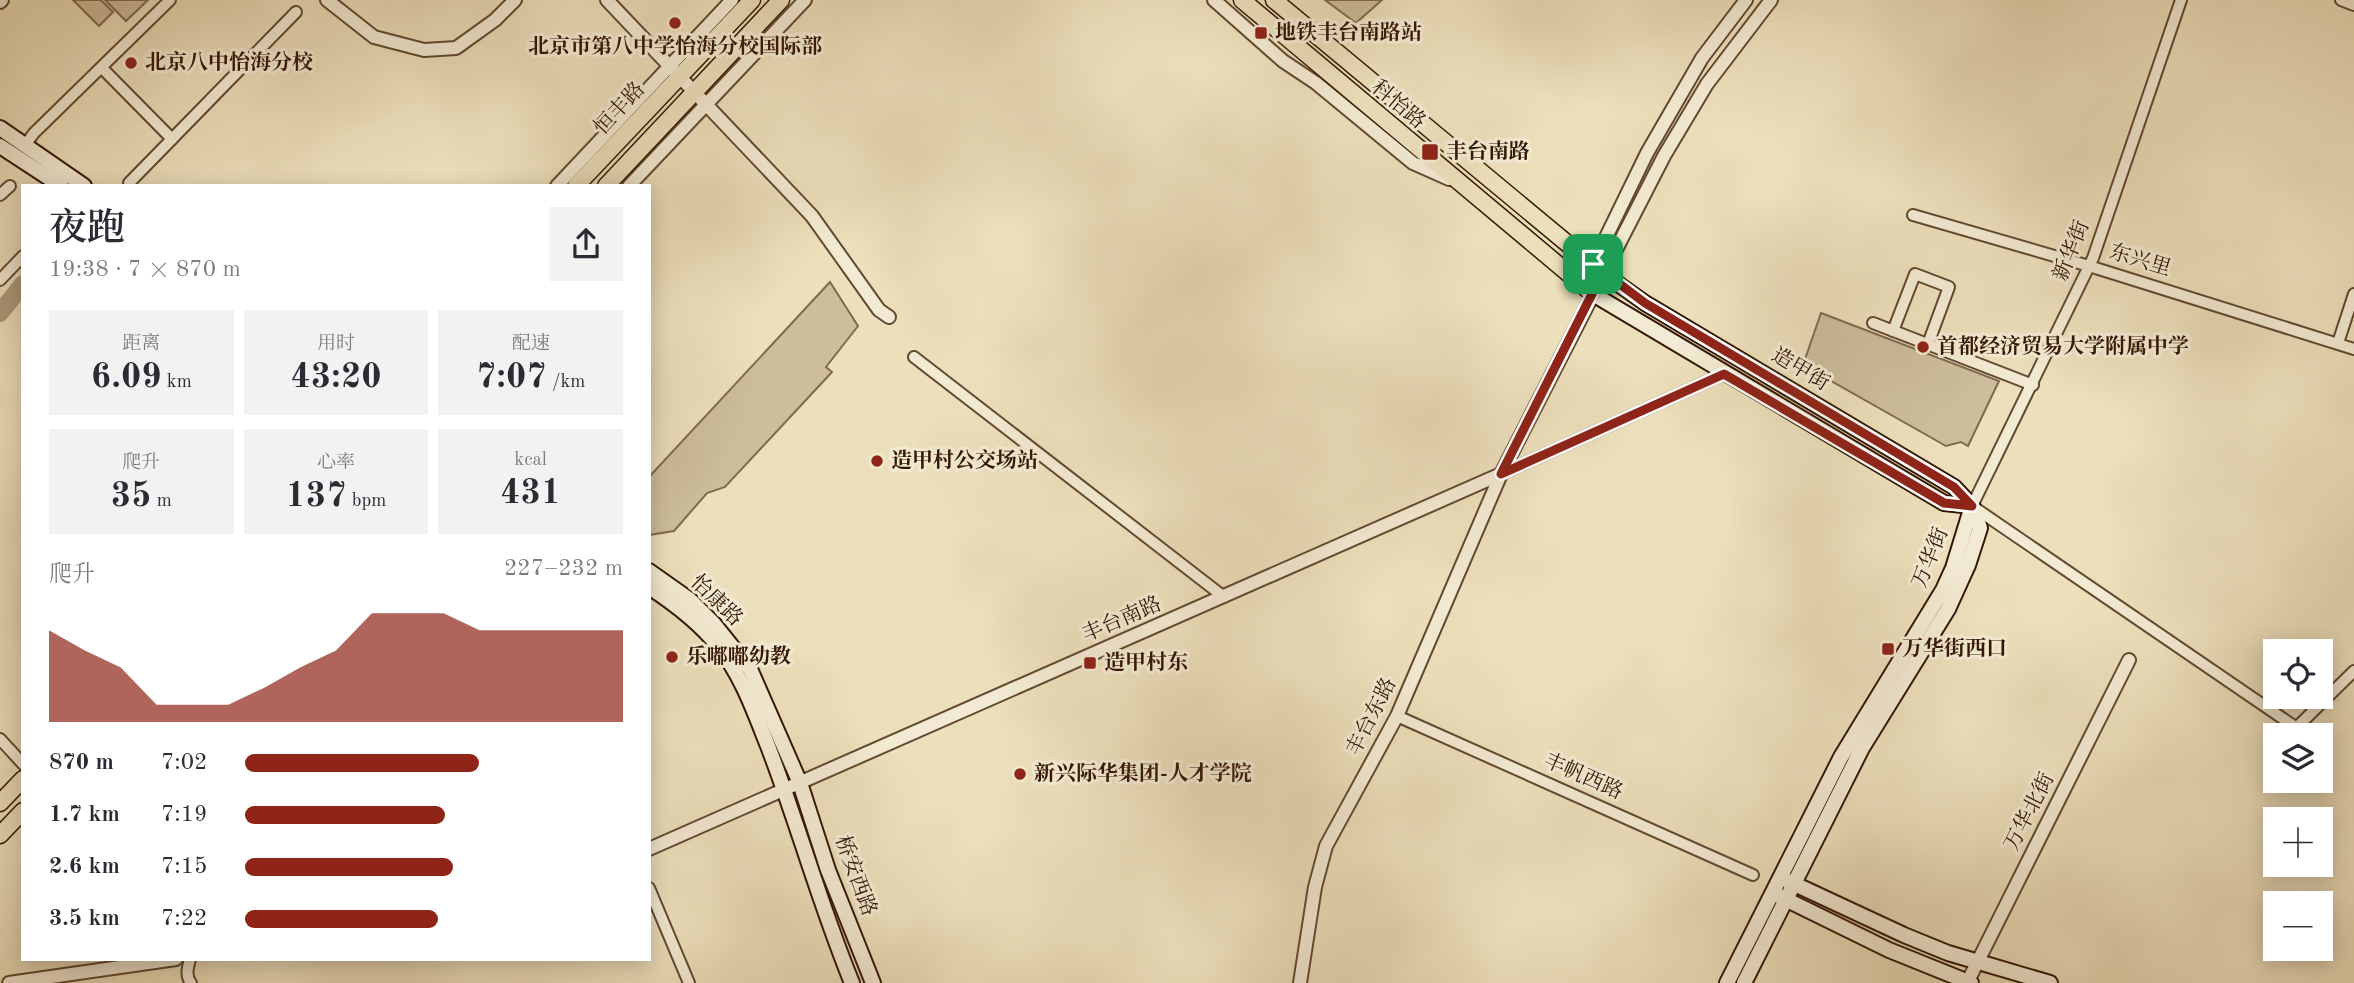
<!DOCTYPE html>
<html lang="zh">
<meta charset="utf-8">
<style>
body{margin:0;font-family:"Old Standard TT","Noto Serif SC",serif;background:#f2f2f3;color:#2b2b33;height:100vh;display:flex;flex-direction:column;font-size:26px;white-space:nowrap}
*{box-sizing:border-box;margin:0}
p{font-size:23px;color:#7c7c81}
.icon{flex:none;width:38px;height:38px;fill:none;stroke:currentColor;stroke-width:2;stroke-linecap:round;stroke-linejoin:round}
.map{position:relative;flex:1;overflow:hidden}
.panel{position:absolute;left:21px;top:184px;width:630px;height:777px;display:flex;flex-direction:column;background:#fff;border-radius:0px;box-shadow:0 4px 18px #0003}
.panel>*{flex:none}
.tools{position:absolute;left:2263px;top:639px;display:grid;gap:14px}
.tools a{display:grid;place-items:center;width:70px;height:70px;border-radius:0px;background:#fff;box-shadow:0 4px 18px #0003;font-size:35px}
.pin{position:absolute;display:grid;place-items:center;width:60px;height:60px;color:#fff;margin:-30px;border-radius:14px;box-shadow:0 4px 10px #0006}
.round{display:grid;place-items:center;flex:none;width:74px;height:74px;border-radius:0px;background:#f2f2f3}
.head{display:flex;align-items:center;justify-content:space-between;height:119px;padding:0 28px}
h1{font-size:38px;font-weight:600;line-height:52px}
.figures{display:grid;grid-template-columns:repeat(3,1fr);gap:10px;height:119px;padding:7px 28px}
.figures div{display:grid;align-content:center;border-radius:0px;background:#f2f2f3;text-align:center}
.figures b{font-size:35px;font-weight:600}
.figures small{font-size:19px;font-weight:400}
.figures p{font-size:19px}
.chart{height:196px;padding:14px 28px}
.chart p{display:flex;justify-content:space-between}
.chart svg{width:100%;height:126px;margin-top:7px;fill:#8f2418;opacity:.7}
ul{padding:0 28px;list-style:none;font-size:23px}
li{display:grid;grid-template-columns:112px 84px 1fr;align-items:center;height:52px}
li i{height:18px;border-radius:9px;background:#8f2418}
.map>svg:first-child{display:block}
.green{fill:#cdbd9c;stroke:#806a4f;stroke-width:2}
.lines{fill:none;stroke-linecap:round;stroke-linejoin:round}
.river{stroke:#ad9b7c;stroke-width:18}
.minor-casing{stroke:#624930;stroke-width:14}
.tertiary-casing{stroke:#624930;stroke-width:16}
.secondary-casing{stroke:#341702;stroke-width:18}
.primary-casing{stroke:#341702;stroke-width:19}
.minor{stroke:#f3ead3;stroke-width:10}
.tertiary{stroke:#f3ead3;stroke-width:12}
.secondary{stroke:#f3ead3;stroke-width:14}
.primary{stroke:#ecdfbb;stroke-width:16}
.route-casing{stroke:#fff;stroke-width:14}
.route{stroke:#8f2418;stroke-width:9}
.poi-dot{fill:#8f2418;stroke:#f3ead3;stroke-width:2.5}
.labels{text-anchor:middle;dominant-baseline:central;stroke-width:6;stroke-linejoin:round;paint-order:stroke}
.poi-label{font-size:21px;font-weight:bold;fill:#341702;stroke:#f3ead3;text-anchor:start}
.street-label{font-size:21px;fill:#341702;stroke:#f3ead3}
</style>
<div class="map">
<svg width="2354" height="983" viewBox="0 0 2354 983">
<rect width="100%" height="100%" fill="#ecdfbb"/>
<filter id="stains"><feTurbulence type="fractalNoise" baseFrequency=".00286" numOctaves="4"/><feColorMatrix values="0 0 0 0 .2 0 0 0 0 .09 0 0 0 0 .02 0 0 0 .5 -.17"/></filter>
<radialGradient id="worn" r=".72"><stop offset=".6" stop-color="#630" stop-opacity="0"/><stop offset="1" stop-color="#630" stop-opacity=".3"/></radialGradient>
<g class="green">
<polygon points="73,0 101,0 113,12 99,26"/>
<polygon points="105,0 148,0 126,21"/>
<polygon points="1325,0 1382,0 1356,23"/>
<polygon points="830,282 858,326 826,367 832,372 725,487 707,493 674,531 649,535 649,477"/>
<polygon points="1821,313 1999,381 1968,446 1961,442 1946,446 1803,365"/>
</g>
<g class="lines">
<polyline class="river" points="0,313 23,284"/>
<g class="minor-casing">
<g id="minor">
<polyline points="2181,0 2093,258 1972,506 2307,735"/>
<polyline points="2341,0 2354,5"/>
<polyline points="102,68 172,139 296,12"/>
<polyline points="25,145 34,133 170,0"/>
<polyline points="129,183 172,139"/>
<polyline points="0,195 10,186"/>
<polyline points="1913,215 2089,266 2354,349"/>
<polyline points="0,280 23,256"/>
<polyline points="1873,323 2033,385"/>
<polyline points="1893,331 1915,274 1949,287 1928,344"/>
<polyline points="2338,343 2354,294"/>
<polyline points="914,357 1224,597"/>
<polyline points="1501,474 1724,374"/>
<polyline points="1397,716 1753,875"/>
<polyline points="2296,728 2354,671"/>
<polyline points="0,739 23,764"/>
<polyline points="2320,745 2326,749"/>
<polyline points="649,888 689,983"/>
<path d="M190 959C188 967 185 976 191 983"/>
</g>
</g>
<g class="tertiary-casing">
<g id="tertiary">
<polyline points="327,0 374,37 424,50 456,48 495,20 515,0"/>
<polyline points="607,0 812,216 879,310 889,317"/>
<polyline points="1214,0 1283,61 1316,83 1413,163 1449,179"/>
<polyline points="0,2 2,0"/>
<polyline points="557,186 732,0"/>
<polyline points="629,186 805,0"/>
<polyline points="1593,294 1593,264 1647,153 1702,58 1746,0"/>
<polyline points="649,849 1501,474"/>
<polyline points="9,983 176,959"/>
<polyline points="1300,983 1315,887 1326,846 1397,716 1501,474 1664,156 1707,84 1771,0"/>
<polyline points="1967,983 2129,660"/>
</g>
</g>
<g class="secondary-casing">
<g id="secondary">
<polyline points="0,128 84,186"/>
<polyline points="0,146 61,186"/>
<polyline points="1604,274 1645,303 1954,487 1972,506 1980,528 1968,565 1948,609 1862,748 1744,983"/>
<polyline points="1593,294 1944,503 1972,506"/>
<polyline points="649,571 690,600 713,623 750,669 800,783 828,870 873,983"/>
<path d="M649 587C675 604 699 622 718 646 742 676 754 711 768 746 798 824 820 905 852 983"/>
<polyline points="1788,881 1904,935 1948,953 2050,983"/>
<polyline points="1779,896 1889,950 1971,983"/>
<polyline points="1727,983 1841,757 1943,590 1953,568 1972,506"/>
</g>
</g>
<g class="primary-casing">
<g id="primary">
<polyline points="1242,0 1593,294"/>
<polyline points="1274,0 1604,274"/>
<polyline points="576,186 752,0"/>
<polyline points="606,186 781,0"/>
<polyline points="0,803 23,779"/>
<polyline points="0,835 23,811"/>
</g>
</g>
<use href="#minor" class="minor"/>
<use href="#tertiary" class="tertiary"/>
<use href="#secondary" class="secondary"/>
<use href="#primary" class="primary"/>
</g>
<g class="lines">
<g class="route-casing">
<polygon id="route" points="1593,264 1645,303 1954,487 1972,506 1944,503 1724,374 1501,474 1592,294"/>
</g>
<use href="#route" class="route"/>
</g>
<g class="poi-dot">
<circle cx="675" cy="23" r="7"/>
<rect x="1254" y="26" width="14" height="14" rx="3.5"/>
<circle cx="131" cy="63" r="7"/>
<rect x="1421" y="143" width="18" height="18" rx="3.5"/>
<circle cx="1923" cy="347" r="7"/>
<circle cx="877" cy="461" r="7"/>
<rect x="1881" y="642" width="14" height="14" rx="3.5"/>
<circle cx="672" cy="657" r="7"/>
<rect x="1083" y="656" width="14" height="14" rx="3.5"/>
<circle cx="1020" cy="774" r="7"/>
</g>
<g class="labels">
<g class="poi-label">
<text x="1275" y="33">地铁丰台南路站</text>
<text x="675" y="47" text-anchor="middle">北京市第八中学怡海分校国际部</text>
<text x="145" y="63">北京八中怡海分校</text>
<text x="1446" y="152">丰台南路</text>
<text x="1937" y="347">首都经济贸易大学附属中学</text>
<text x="891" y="461">造甲村公交场站</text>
<text x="1902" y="649">万华街西口</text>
<text x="686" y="657">乐嘟嘟幼教</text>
<text x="1104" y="663">造甲村东</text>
<text x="1034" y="774">新兴际华集团-人才学院</text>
</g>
<g class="street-label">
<text transform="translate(1398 105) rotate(40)">科怡路</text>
<text transform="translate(620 109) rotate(-47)">恒丰路</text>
<text transform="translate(2072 251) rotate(-68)">新华街</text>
<text transform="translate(2140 261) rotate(17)">东兴里</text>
<text transform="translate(1800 370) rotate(31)">造甲街</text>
<text transform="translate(1931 558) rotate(-68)">万华街</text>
<text transform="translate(716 601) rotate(44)">怡康路</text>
<text transform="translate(1122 620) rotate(-23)">丰台南路</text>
<text transform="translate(1372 717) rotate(-63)">丰台东路</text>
<text transform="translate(1583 777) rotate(24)">丰帆西路</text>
<text transform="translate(2030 812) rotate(-63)">万华北街</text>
<text transform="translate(855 876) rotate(70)">桥安西路</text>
</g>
</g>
<rect width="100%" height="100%" filter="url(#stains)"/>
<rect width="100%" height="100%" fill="url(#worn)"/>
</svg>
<div class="tools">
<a><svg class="icon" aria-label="locate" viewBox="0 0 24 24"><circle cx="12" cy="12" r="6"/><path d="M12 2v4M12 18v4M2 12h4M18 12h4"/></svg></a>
<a><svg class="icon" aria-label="layers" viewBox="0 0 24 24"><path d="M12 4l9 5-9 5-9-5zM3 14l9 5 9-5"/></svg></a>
<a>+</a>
<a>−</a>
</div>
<div class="pin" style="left:1593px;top:264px;background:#1e9e55"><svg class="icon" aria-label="arrive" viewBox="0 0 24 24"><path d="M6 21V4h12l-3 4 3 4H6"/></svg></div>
<section class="panel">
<div class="head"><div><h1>夜跑</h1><p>19:38 · 7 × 870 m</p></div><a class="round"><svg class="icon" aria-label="share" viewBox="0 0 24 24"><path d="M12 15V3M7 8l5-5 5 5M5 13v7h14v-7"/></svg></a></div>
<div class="figures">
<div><p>距离</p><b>6.09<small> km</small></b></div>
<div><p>用时</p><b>43:20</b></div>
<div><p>配速</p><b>7:07<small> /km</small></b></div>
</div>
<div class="figures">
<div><p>爬升</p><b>35<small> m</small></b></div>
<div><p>心率</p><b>137<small> bpm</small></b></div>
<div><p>kcal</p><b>431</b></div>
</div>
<div class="chart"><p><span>爬升</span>227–232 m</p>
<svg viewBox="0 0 160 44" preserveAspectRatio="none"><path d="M0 44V12L10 19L20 25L30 38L40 38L50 38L60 32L70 25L80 19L90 6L100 6L110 6L120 12L130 12L140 12L150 12L160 12V44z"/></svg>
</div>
<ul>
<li><b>870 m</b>7:02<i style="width:62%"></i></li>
<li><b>1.7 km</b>7:19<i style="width:53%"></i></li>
<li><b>2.6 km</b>7:15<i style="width:55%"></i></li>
<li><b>3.5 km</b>7:22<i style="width:51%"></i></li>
</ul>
</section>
</div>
